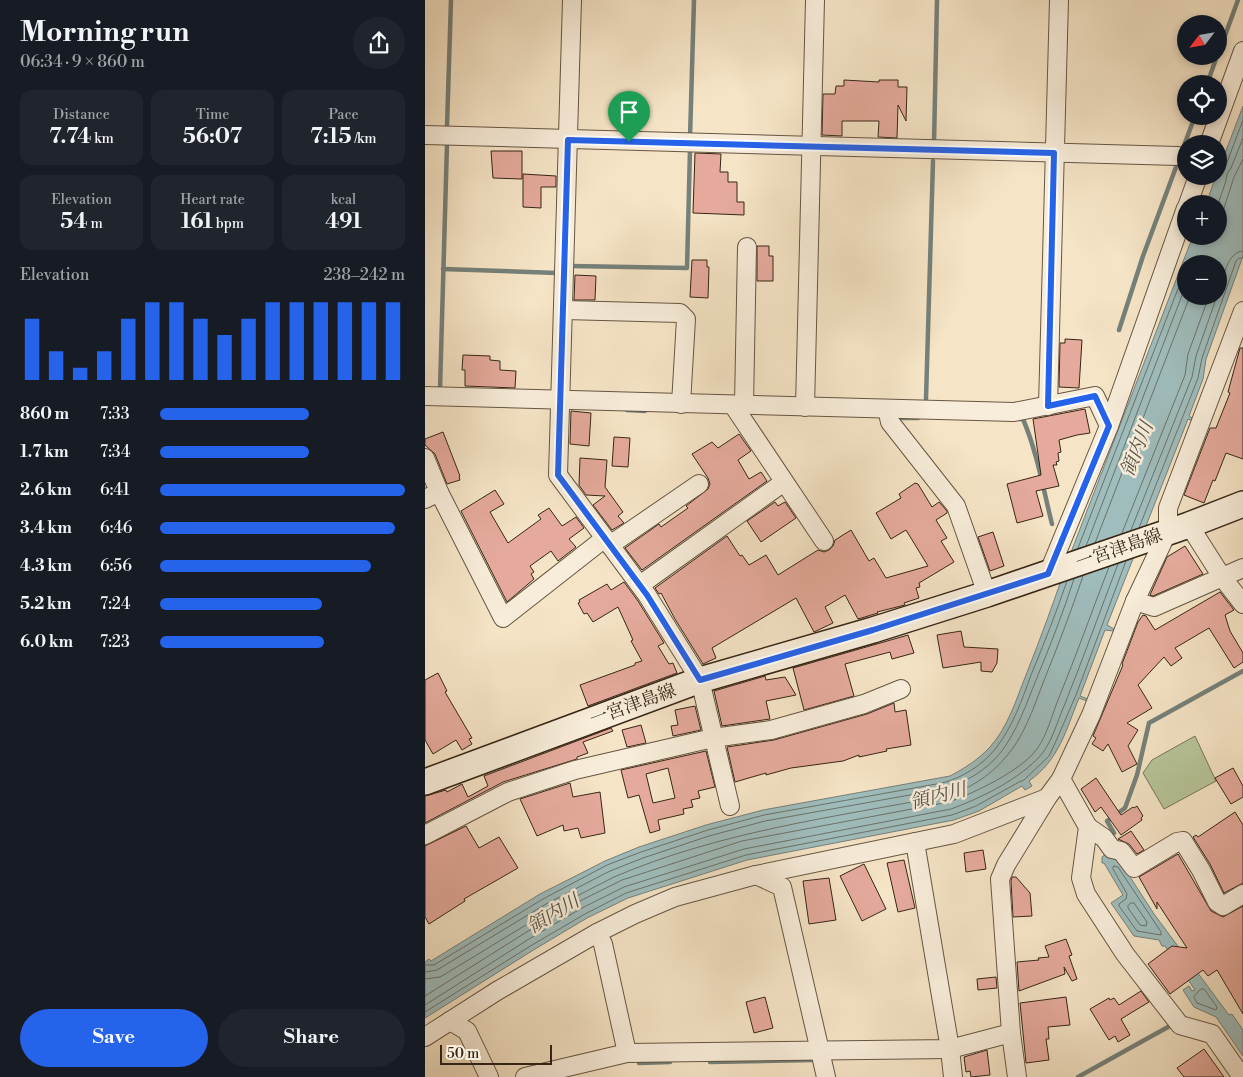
<!DOCTYPE html>
<meta charset="utf-8">
<style>
body{margin:0;font-family:"Libre Bodoni","Noto Serif JP",serif;background:#20242c;color:#f1f3f6;height:100vh;display:flex;flex-direction:column;font-size:19px;white-space:nowrap}
*{box-sizing:border-box;margin:0}
p{font-size:16px;color:#9ea1a6}
.icon{flex:none;width:28px;height:28px;fill:none;stroke:currentColor;stroke-width:2;stroke-linecap:round;stroke-linejoin:round}
.map{position:relative;flex:1;overflow:hidden}
.sheet{display:flex;flex-direction:column;background:#171b24;width:425px}
.sheet>*{flex:none}
.needle{width:32px;rotate:239deg}
.controls{position:absolute;left:752px;top:15px;display:grid;gap:10px}
.controls a{display:grid;place-items:center;width:50px;height:50px;border-radius:50%;background:#171b24;box-shadow:0 2px 8px #0003;font-size:25px}
.scale{position:absolute;left:15px;bottom:12px;width:112px;box-sizing:border-box;padding-left:5px;border:2px solid #372616;border-top:0;font-size:14px;line-height:18px;white-space:nowrap;color:#372616;-webkit-text-stroke:4px #f8edda;paint-order:stroke}
.pin{position:absolute;display:grid;place-items:center;width:42px;height:42px;color:#fff;margin:-51px -21px;border-radius:50% 50% 50% 0;rotate:-45deg;box-shadow:0 0 5px #0007}
.pin .icon{rotate:45deg}
.round{display:grid;place-items:center;flex:none;width:52px;height:52px;border-radius:26px;background:#20242c}
.headline{display:flex;align-items:center;justify-content:space-between;height:85px;padding:0 20px}
h1{font-size:28px;font-weight:700;line-height:38px}
.figures{display:grid;grid-template-columns:repeat(3,1fr);gap:8px;height:85px;padding:5px 20px}
.figures div{display:grid;align-content:center;border-radius:12px;background:#20242c;text-align:center}
.figures b{font-size:21px;font-weight:700}
.figures small{font-size:14px;font-weight:400}
.figures p{font-size:14px}
.chart{height:140px;padding:10px 20px}
.chart p{display:flex;justify-content:space-between}
.chart svg{width:100%;height:90px;margin-top:5px;stroke:#2563eb;stroke-width:6}
.cta{display:flex;gap:10px;margin-top:auto;padding:10px 20px}
.cta a{flex:1;height:58px;border-radius:30px;background:#2563eb;color:#fff;font-size:20px;font-weight:700;line-height:58px;text-align:center}
.cta a+a{background:#20242c;color:#f1f3f6}
ul{padding:0 20px;list-style:none;font-size:16px}
li{display:grid;grid-template-columns:80px 60px 1fr;align-items:center;height:38px}
li i{height:12px;border-radius:6px;background:#2563eb}
main{display:flex;flex:1;min-height:0}
.map>svg:first-child{display:block}
.green{fill:#b7c599;stroke:#777658}
.water{fill:#9fbdbd;stroke:#75817a;fill-rule:evenodd}
.lines{fill:none;stroke-linecap:round;stroke-linejoin:round}
.shore{stroke:#6b726a;stroke-width:1}
.stream{stroke:#75817a;stroke-width:4.5}
.building{fill:#e5aa9c;stroke:#372616;fill-rule:evenodd}
.street-casing{stroke:#665642;stroke-width:20}
.secondary-casing{stroke:#372616;stroke-width:28}
.street{stroke:#f8edda;stroke-width:18}
.secondary{stroke:#f8edda;stroke-width:25}
.route-casing{stroke:#fff;stroke-width:10}
.route{stroke:#2563eb;stroke-width:6}
.labels{text-anchor:middle;dominant-baseline:central;stroke-width:5;stroke-linejoin:round;paint-order:stroke}
.street-label{font-size:18px;fill:#372616;stroke:#f8edda}
.water-label{font-size:19px;font-style:italic;fill:#565348;stroke:#f8edda}
</style>
<main>
<section class="sheet">
<div class="headline"><div><h1>Morning run</h1><p>06:34 · 9 × 860 m</p></div><a class="round"><svg class="icon" aria-label="share" viewBox="0 0 24 24"><path d="M12 15V3M7 8l5-5 5 5M5 13v7h14v-7"/></svg></a></div>
<div class="figures">
<div><p>Distance</p><b>7.74<small> km</small></b></div>
<div><p>Time</p><b>56:07</b></div>
<div><p>Pace</p><b>7:15<small> /km</small></b></div>
</div>
<div class="figures">
<div><p>Elevation</p><b>54<small> m</small></b></div>
<div><p>Heart rate</p><b>161<small> bpm</small></b></div>
<div><p>kcal</p><b>491</b></div>
</div>
<div class="chart"><p><span>Elevation</span>238–242 m</p>
<svg viewBox="0 0 160 44" preserveAspectRatio="none"><path d="M5 44V14M15 44V30M25 44V38M35 44V30M45 44V14M55 44V6M65 44V6M75 44V14M85 44V22M95 44V14M105 44V6M115 44V6M125 44V6M135 44V6M145 44V6M155 44V6"/></svg>
</div>
<ul>
<li><b>860 m</b>7:33<i style="width:61%"></i></li>
<li><b>1.7 km</b>7:34<i style="width:61%"></i></li>
<li><b>2.6 km</b>6:41<i style="width:100%"></i></li>
<li><b>3.4 km</b>6:46<i style="width:96%"></i></li>
<li><b>4.3 km</b>6:56<i style="width:86%"></i></li>
<li><b>5.2 km</b>7:24<i style="width:66%"></i></li>
<li><b>6.0 km</b>7:23<i style="width:67%"></i></li>
</ul>
<div class="cta"><a>Save</a><a>Share</a></div>
</section>
<div class="map">
<svg width="818" height="1077" viewBox="0 0 818 1077">
<rect width="100%" height="100%" fill="#f5e4c6"/>
<filter id="stains"><feTurbulence type="fractalNoise" baseFrequency=".004" numOctaves="4"/><feColorMatrix values="0 0 0 0 .2 0 0 0 0 .09 0 0 0 0 .02 0 0 0 .5 -.17"/></filter>
<radialGradient id="worn" r=".72"><stop offset=".6" stop-color="#630" stop-opacity="0"/><stop offset="1" stop-color="#630" stop-opacity=".3"/></radialGradient>
<polygon class="green" points="770,736 791,781 739,809 718,773 727,760"/>
<g class="water">
<path d="M818 106V256L781 359 778 379 764 416 769 419 768 421 763 419 682 625 689 629 688 631 680 630 655 696 663 699 662 701 654 698C641 730 634 760 604 781L607 786 600 790 597 786 554 811 529 820 322 860 203 898 162 918 110 949 0 1018V962L4 959 6 961 115 894 180 861 214 847 281 825 338 810 525 776C540 768 554 759 565 747 583 727 591 700 601 675 616 637 630 599 643 560L768 236H794V204H781L791 176H794V169ZM761 264H794V296H761Z"/>
<polygon points="682,853 696,863 729,914 804,1015 807,1014 818,1030 818,1056 791,1017 769,1007 758,990 764,986 767,991 770,990 740,946 737,946 734,940 709,936 686,903 698,895 679,863 677,863 677,857"/>
</g>
<g class="lines">
<g class="shore">
<polyline points="794,170 801,165 818,120"/>
<polyline points="793,204 801,181 802,174 806,168 818,138"/>
<polyline points="794,217 798,211 809,177 818,159"/>
<path d="M794 291C798 278 802 252 818 251"/>
<polyline points="714,528 773,378 777,358 811,261 814,258 818,258"/>
<polyline points="706,530 767,377 771,356 792,296"/>
<polyline points="697,533 760,375 763,354 784,296"/>
<polyline points="670,543 765,296"/>
<polyline points="661,546 761,285"/>
<polyline points="653,548 761,268"/>
<polygon points="689,866 693,867 736,932 736,935 712,931 694,906 694,904 701,899 702,894 688,869"/>
<polygon points="706,903 709,903 722,922 721,926 715,925 703,908 703,906"/>
<path d="M0 965H9L118 899 182 865 216 852 283 830 339 815 517 783C537 778 558 765 571 748 588 726 597 700 606 675 619 644 631 613 642 581"/>
<path d="M0 972 12 970 121 904 185 871 218 858 284 836 340 821 518 789C540 783 562 770 576 752 592 731 601 705 611 680 625 646 638 613 649 579"/>
<path d="M0 979 15 977C61 950 105 921 152 896 164 890 177 883 189 877 294 832 408 817 520 796 543 790 565 776 580 758 599 737 608 709 618 683 632 648 646 612 658 576"/>
<polygon points="776,989 779,989 792,1007 791,1010 772,1003 769,997"/>
<path d="M0 996 100 933 153 902 197 880 317 841 524 802C549 793 596 771 612 749 622 735 627 715 633 700 651 656 667 611 684 567"/>
<path d="M0 1005 104 939 157 908 199 887 319 849 526 809C556 798 595 779 616 755 627 742 632 722 639 706 658 659 675 611 693 564"/>
<polyline points="0,1012 107,945 160,914 201,893 321,855 527,815 551,806 594,782 599,780 624,756 631,741 651,695 701,561"/>
</g>
<g class="stream">
<polyline points="794,52 813,0"/>
<polyline points="782,84 792,56"/>
<polyline points="22,126 26,0"/>
<polyline points="265,138 269,0"/>
<polyline points="509,143 512,0"/>
<polyline points="146,266 262,268 265,150"/>
<polyline points="18,269 132,273"/>
<polyline points="694,330 718,256 770,116"/>
<polyline points="15,389 22,144"/>
<polyline points="501,399 508,161"/>
<polyline points="202,410 220,411"/>
<polyline points="472,418 493,418"/>
<path d="M594 419H598C612 452 618 488 627 524"/>
<polyline points="689,833 682,821 700,808 712,775 724,723 818,671"/>
<polyline points="285,1062 389,1060"/>
<polyline points="214,1063 245,1062"/>
<polyline points="653,1077 743,1027"/>
</g>
</g>
<g class="building">
<polygon points="419,80 454,82 454,80 473,80 473,87 482,87 481,121 473,105 472,138 453,137 454,121 417,121 417,136 397,135 398,94 410,94 411,86 419,86"/>
<polygon points="66,151 97,151 97,179 68,178"/>
<polygon points="270,153 296,154 295,172 303,172 303,182 312,182 312,202 319,202 319,215 268,213"/>
<polygon points="98,174 131,176 131,187 116,187 116,208 98,207"/>
<polygon points="332,246 344,246 344,256 348,256 348,281 332,281"/>
<polygon points="267,260 282,260 282,267 284,267 283,298 265,297"/>
<polygon points="150,275 171,276 170,300 149,300"/>
<polygon points="640,339 657,340 654,388 634,387 635,343 640,343"/>
<polygon points="815,348 818,348 818,459 801,453 790,481 788,480 779,503 759,495 785,428 791,428 805,393 803,392"/>
<polygon points="38,355 65,356 65,360 75,361 75,370 91,371 90,388 40,386 40,370 37,370"/>
<polygon points="660,409 665,433 652,435 634,440 636,452 633,453 634,461 631,462 632,465 628,465 634,486 611,491 618,516 592,523 582,484 616,475 608,419"/>
<polygon points="146,411 166,413 164,446 145,444"/>
<polygon points="18,432 35,476 34,477 35,480 22,484 10,454 0,445 0,439"/>
<polygon points="314,434 326,451 313,460 324,479 336,472 342,481 217,570 200,548 234,524 236,527 263,508 261,506 283,489 285,484 283,478 267,454 287,442 293,448"/>
<polygon points="189,437 205,438 203,467 187,466"/>
<polygon points="155,458 182,460 180,487 198,512 193,516 199,523 187,530 168,505 180,496 161,495 154,485"/>
<polygon points="490,483 493,484 507,507 514,502 522,511 522,513 511,520 522,538 516,541 529,562 494,583 495,587 491,588 494,598 479,603 480,605 452,612 453,613 433,619 420,595 400,607 408,623 389,632 371,598 287,648 291,658 278,664 250,619 236,593 234,594 230,588 302,536 315,556 317,555 324,565 341,555 353,575 393,550 399,552 404,550 408,546 410,540 426,530 444,561 449,558 461,578 503,566 481,530 466,539 451,513 476,498 474,494"/>
<polygon points="70,490 79,504 65,512 83,543 116,519 113,515 124,508 137,526 151,517 159,528 144,539 151,547 133,561 126,551 105,566 109,572 106,574 109,579 82,602 36,511"/>
<polygon points="350,502 353,506 360,502 371,518 336,542 322,521"/>
<polygon points="568,532 579,566 565,571 553,537"/>
<polygon points="760,546 778,574 728,596 725,595 742,557"/>
<polygon points="199,582 213,601 239,643 233,646 244,664 248,663 252,673 163,706 155,685 210,665 210,663 217,661 206,641 208,640 193,607 168,622 162,613 159,614 153,603 155,602 154,600 182,584 186,590"/>
<polygon points="795,592 809,610 800,615 805,631 818,653 818,662 809,668 784,628 750,648 757,658 746,666 739,657 713,685 727,708 702,723 713,730 703,746 712,764 697,772 683,744 678,751 667,744 671,738 668,736 698,665 697,664 713,622 718,615 721,616 730,630"/>
<polygon points="536,631 539,647 573,649 572,663 567,672 556,671 556,662 518,668 512,635"/>
<polygon points="483,635 489,653 467,659 465,652 420,664 429,696 379,710 368,668"/>
<polygon points="13,673 22,691 20,692 47,738 44,739 47,744 37,750 31,740 8,754 0,740 0,680"/>
<polygon points="340,676 341,680 360,677 371,695 341,701 345,719 297,726 289,691"/>
<polygon points="469,703 470,712 481,710 486,745 461,749 462,751 434,757 434,755 418,761 366,768 341,775 341,773 310,782 302,747 349,740 442,714"/>
<polygon points="270,706 276,730 248,736 246,726 253,725 250,710"/>
<polygon points="216,725 221,743 202,747 197,730"/>
<polygon points="186,728 188,731 158,742 163,753 152,757 152,759 78,782 0,823 0,796 21,790 22,792 37,784 43,797 63,786 59,776"/>
<path d="M281 751 290 787 273 791 275 798 266 800 268 807 258 809 259 814 233 820 235 830 225 833 214 795 203 798 196 770ZM243 768 250 798 228 803 221 774Z"/>
<polygon points="808,768 818,786 818,797 806,804 790,778"/>
<polygon points="671,778 696,815 708,807 709,808 712,806 718,816 716,818 717,820 696,835 676,807 670,812 656,789"/>
<polygon points="145,783 148,797 175,792 180,833 156,838 153,828 139,831 138,825 112,836 95,799"/>
<polygon points="810,812 818,825 818,883 799,893 785,864 768,837 771,835 773,837"/>
<polygon points="41,826 54,848 74,837 93,868 39,899 40,901 4,924 0,917 0,846"/>
<polygon points="706,831 719,850 712,854 704,844 693,839"/>
<polygon points="558,850 561,869 541,872 539,853"/>
<polygon points="753,854 786,911 798,917 818,906 818,1014 792,970 783,976 778,970 745,994 723,964 747,946 762,948 732,902 732,909 714,877"/>
<polygon points="479,860 490,908 473,912 462,863"/>
<polygon points="439,864 461,909 437,921 415,876"/>
<polygon points="587,877 591,877 605,893 607,916 588,917 586,881"/>
<polygon points="404,878 411,920 384,924 378,881"/>
<polygon points="641,939 647,955 644,956 652,979 647,981 639,967 640,974 594,991 592,962 614,960 613,958 624,957 620,946"/>
<polygon points="571,977 572,988 553,990 552,979"/>
<polygon points="716,991 724,1002 696,1019 705,1035 693,1042 690,1036 684,1040 665,1009 684,998 685,1000 689,998 694,1005"/>
<polygon points="340,997 348,1028 329,1033 321,1002"/>
<polygon points="641,997 645,1025 623,1027 624,1039 621,1039 624,1060 601,1063 595,1003"/>
<polygon points="779,1049 799,1077 759,1077 752,1068"/>
<polygon points="562,1050 565,1075 546,1077 545,1071 541,1072 539,1057"/>
</g>
<g class="lines">
<g class="street-casing">
<g id="street">
<polyline points="147,0 133,475 222,595 275,680 305,806"/>
<polyline points="0,135 753,156"/>
<polyline points="784,144 818,51"/>
<polyline points="763,204 773,176"/>
<polyline points="139,310 255,313 261,319 256,404"/>
<polyline points="0,396 589,412 670,396 684,426"/>
<polyline points="308,405 399,541"/>
<polyline points="319,405 322,247"/>
<polyline points="623,406 634,0"/>
<polyline points="380,407 390,0"/>
<polyline points="462,409 465,422 531,506 562,594"/>
<polyline points="0,458 14,492 0,499"/>
<polyline points="14,492 78,618 180,538"/>
<polyline points="764,525 797,577 818,604"/>
<polyline points="185,545 274,484"/>
<polyline points="623,574 684,426 761,208"/>
<polyline points="215,585 359,482"/>
<polyline points="710,601 729,607 818,568"/>
<polyline points="636,779 663,827 656,878 661,894 700,954 755,1025 787,1034 817,1077"/>
<polyline points="663,827 679,838 687,849 696,851 709,868 752,842 758,841 776,870 792,902 798,906 818,894"/>
<polyline points="0,835 83,792 150,770 288,738 346,730 439,704 476,689"/>
<polyline points="490,842 525,1049 528,1077"/>
<polyline points="331,875 357,887 401,1077"/>
<polyline points="172,933 178,944 202,1053"/>
<polyline points="25,1021 42,1031 64,1077"/>
<polyline points="0,1037 72,991 172,933 210,914 250,897 331,875 529,834 622,798"/>
<polyline points="100,1077 202,1053 525,1049 586,1033"/>
<polyline points="592,1077 586,1033 575,879 581,865 622,798 636,779 666,715 710,601 743,531 743,508 818,311"/>
</g>
</g>
<g class="secondary-casing">
<polyline id="secondary" points="0,782 275,680 448,630 562,594 764,525 818,504"/>
</g>
<use href="#street" class="street"/>
<use href="#secondary" class="secondary"/>
</g>
<g class="lines">
<g class="route-casing">
<polygon id="route" points="143,140 629,153 623,406 670,396 684,426 623,574 448,630 275,680 222,595 133,475"/>
</g>
<use href="#route" class="route"/>
</g>
<g class="labels">
<g class="street-label">
<text transform="translate(694 549) rotate(-19)">一宮津島線</text>
<text transform="translate(208 705) rotate(-20)">一宮津島線</text>
</g>
<g class="water-label">
<text transform="translate(712 449) rotate(-68)">領内川</text>
<text transform="translate(513 796) rotate(-14)">領内川</text>
<text transform="translate(128 914) rotate(-31)">領内川</text>
</g>
</g>
<rect width="100%" height="100%" filter="url(#stains)"/>
<rect width="100%" height="100%" fill="url(#worn)"/>
</svg>
<div class="controls">
<a><svg class="needle" viewBox="-14 -14 28 28"><path d="M0-13l5 13h-10z" fill="#e53935"/><path d="M0 13l5-13h-10z" fill="#9ea1a6"/></svg></a>
<a><svg class="icon" aria-label="locate" viewBox="0 0 24 24"><circle cx="12" cy="12" r="6"/><path d="M12 2v4M12 18v4M2 12h4M18 12h4"/></svg></a>
<a><svg class="icon" aria-label="layers" viewBox="0 0 24 24"><path d="M12 4l9 5-9 5-9-5zM3 14l9 5 9-5"/></svg></a>
<a>+</a>
<a>−</a>
</div>
<div class="scale">50 m</div>
<div class="pin" style="left:204px;top:142px;background:#1e9e55"><svg class="icon" aria-label="arrive" viewBox="0 0 24 24"><path d="M6 21V4h12l-3 4 3 4H6"/></svg></div>
</div>
</main>
